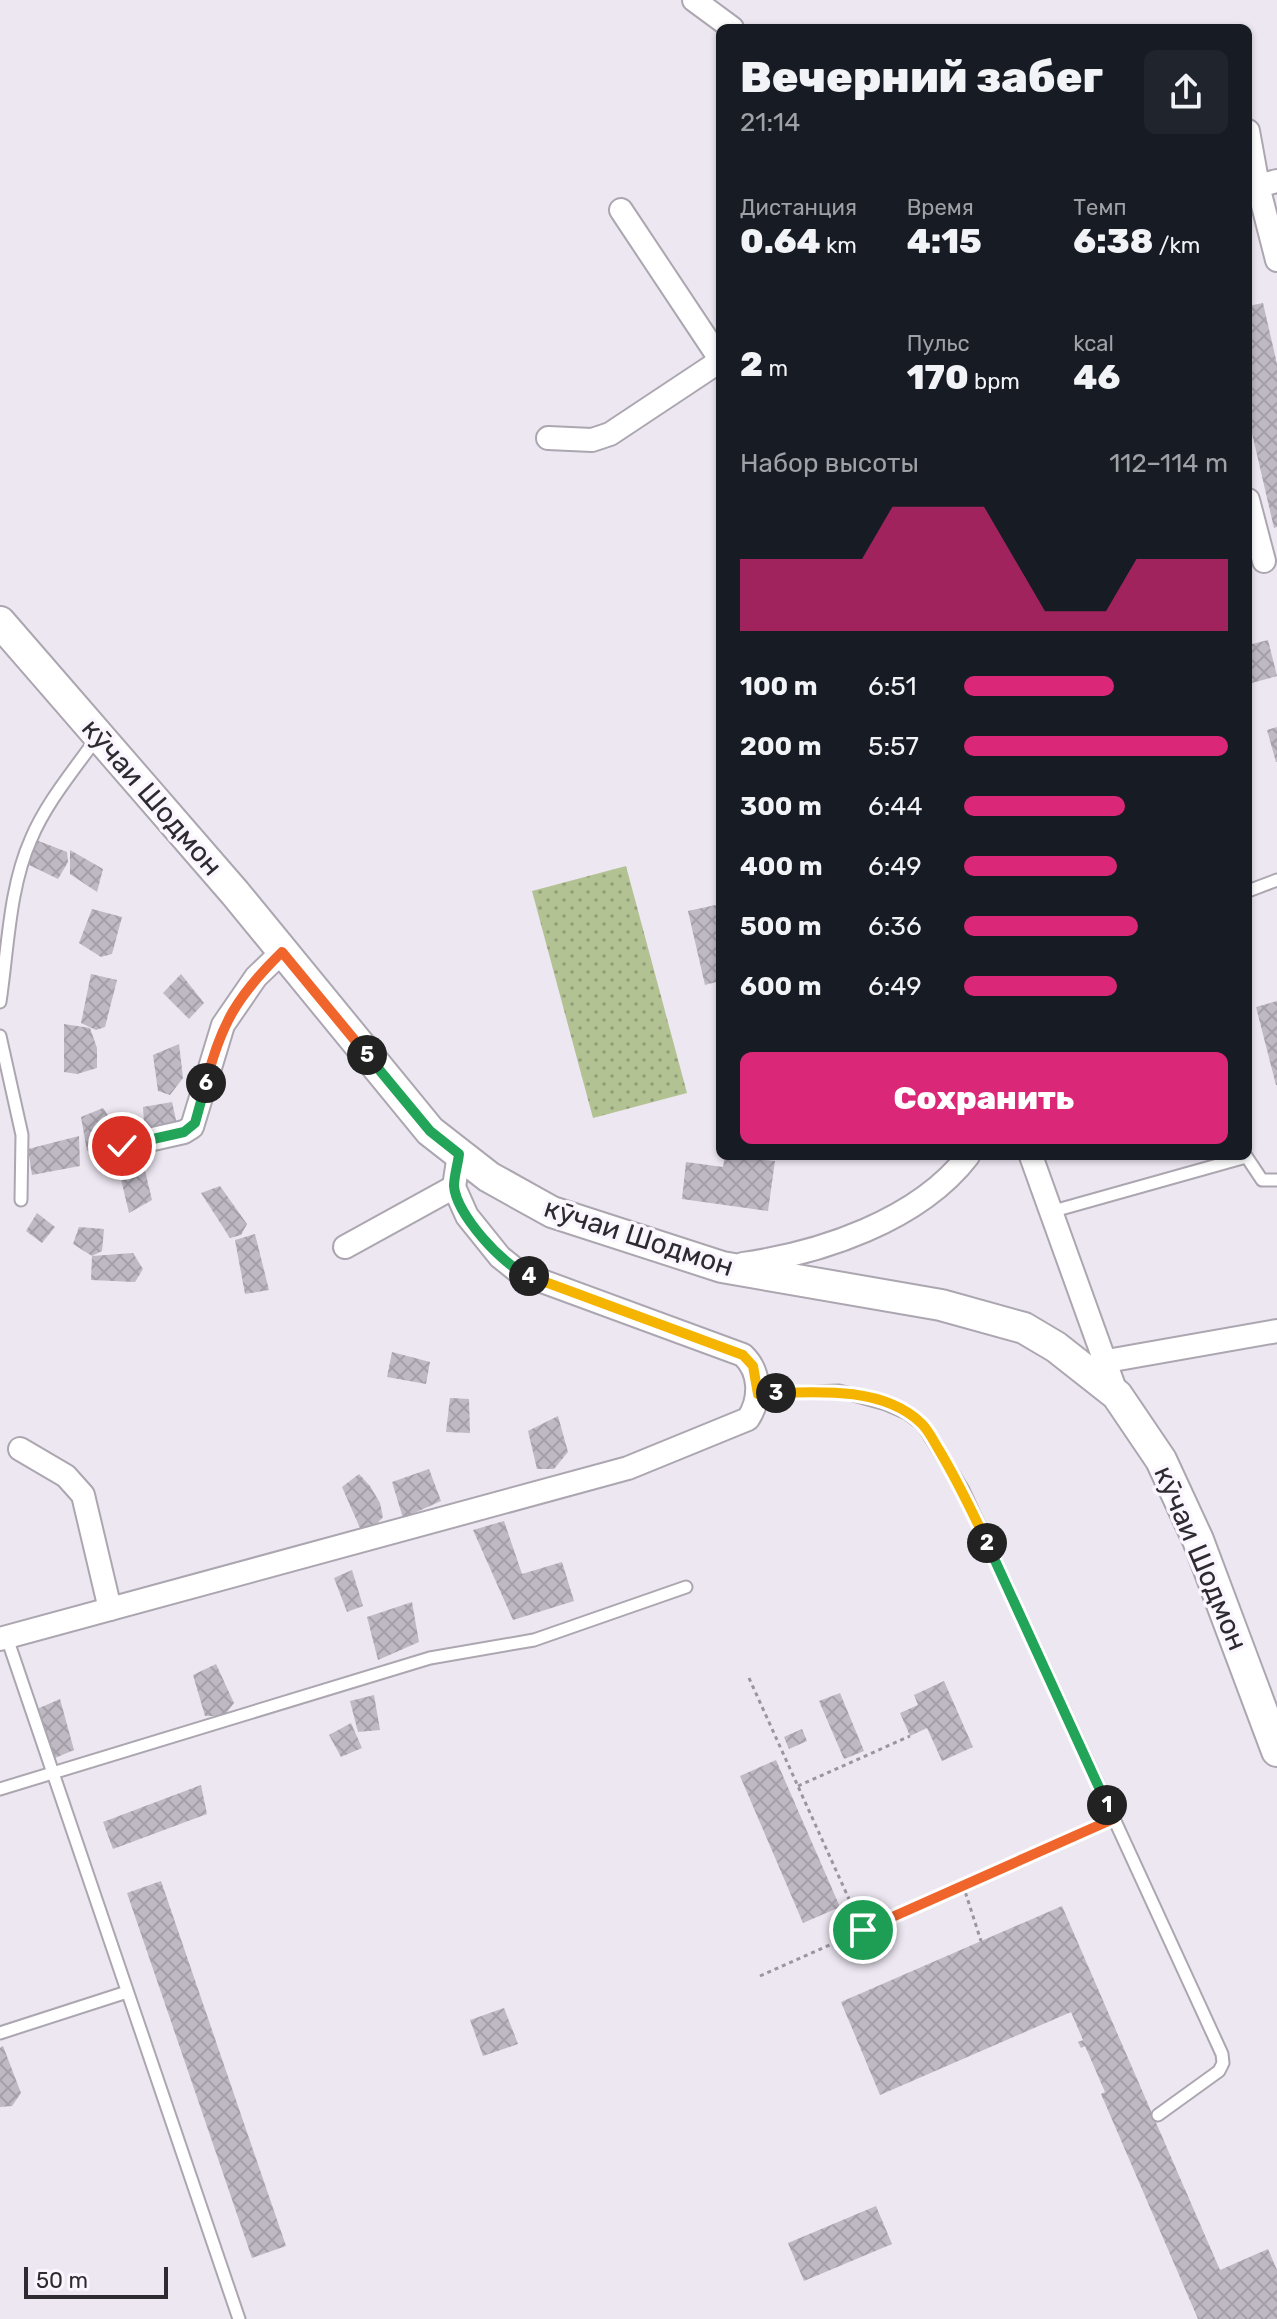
<!DOCTYPE html>
<html lang="ru">
<meta charset="utf-8">
<style>
body{margin:0;font-family:Rubik,sans-serif;background:#20242c;color:#f1f3f6;height:100vh;display:flex;flex-direction:column;font-size:30px;white-space:nowrap}
*{box-sizing:border-box;margin:0}
p{font-size:26px;color:#9ea1a6}
.icon{flex:none;width:44px;height:44px;fill:none;stroke:currentColor;stroke-width:2;stroke-linecap:round;stroke-linejoin:round}
.map{position:relative;flex:1;overflow:hidden}
.details{position:absolute;left:716px;top:24px;width:536px;height:1136px;display:flex;flex-direction:column;background:#171b24;border-radius:12px;box-shadow:0 2px 6px #0004}
.details>*{flex:none}
.scale{position:absolute;left:24px;bottom:20px;width:144px;box-sizing:border-box;padding-left:8px;border:4px solid #2d2b2f;border-top:0;font-size:22px;line-height:28px;white-space:nowrap;color:#2d2b2f;-webkit-text-stroke:6px #faf5fe;paint-order:stroke}
.pin{position:absolute;display:grid;place-items:center;width:68px;height:68px;color:#fff;margin:-34px;border:4px solid #fff;border-radius:50%;box-shadow:0 2px 8px #0007}
.km{position:absolute;width:40px;height:40px;margin:-20px;border-radius:50%;background:#222;color:#fff;font-size:22px;line-height:40px;text-align:center}
.round{display:grid;place-items:center;flex:none;width:84px;height:84px;border-radius:12px;background:#20242c}
.overview{display:flex;align-items:center;justify-content:space-between;height:136px;padding:0 24px}
h1{font-size:44px;font-weight:800;line-height:60px}
.metrics{display:grid;grid-template-columns:repeat(3,1fr);gap:12px;height:136px;padding:8px 24px}
.metrics div{display:grid;align-content:center}
.metrics b{font-size:34px;font-weight:800}
.metrics small{font-size:22px;font-weight:400}
.metrics p{font-size:22px}
.chart{height:224px;padding:16px 24px}
.chart p{display:flex;justify-content:space-between}
.chart svg{width:100%;height:144px;margin-top:8px;fill:#db2777;opacity:.7}
.primary-button{display:flex;gap:16px;margin-top:auto;padding:16px 24px}
.primary-button a{flex:1;height:92px;border-radius:12px;background:#db2777;color:#fff;font-size:32px;font-weight:800;line-height:92px;text-align:center}
ul{padding:0 24px;list-style:none;font-size:26px}
li{display:grid;grid-template-columns:128px 96px 1fr;align-items:center;height:60px}
li i{height:20px;border-radius:10px;background:#db2777}
.map>svg:first-child{display:block}
.grass{fill:url(#grass-dots)}
.building{fill:url(#building-cross-hatch)}
.lines{fill:none;stroke-linecap:round;stroke-linejoin:round}
.lane-casing{stroke:#aca6b0;stroke-width:15}
.street-casing{stroke:#aca6b0;stroke-width:26}
.secondary-casing{stroke:#aca6b0;stroke-width:34}
.path{stroke:#9a969e;stroke-width:3;stroke-dasharray:4 4;stroke-linecap:butt}
.lane{stroke:#fff;stroke-width:11}
.street{stroke:#fff;stroke-width:22}
.secondary{stroke:#fff;stroke-width:30}
.split-1-casing{stroke:#fff;stroke-width:16}
.split-2-casing{stroke:#fff;stroke-width:16}
.split-3-casing{stroke:#fff;stroke-width:16}
.split-4-casing{stroke:#fff;stroke-width:16}
.split-5-casing{stroke:#fff;stroke-width:16}
.split-6-casing{stroke:#fff;stroke-width:16}
.split-7-casing{stroke:#fff;stroke-width:16}
.split-1{stroke:#f0652b;stroke-width:10}
.split-2{stroke:#22a559;stroke-width:10}
.split-3{stroke:#f5b400;stroke-width:10}
.split-4{stroke:#f5b400;stroke-width:10}
.split-5{stroke:#22a559;stroke-width:10}
.split-6{stroke:#f0652b;stroke-width:10}
.split-7{stroke:#22a559;stroke-width:10}
.labels{text-anchor:middle;dominant-baseline:central;stroke-width:7;stroke-linejoin:round;paint-order:stroke}
.street-label{font-size:28px;fill:#2d2b2f;stroke:#faf5fe}
</style>
<div class="map">
<svg width="1277" height="2319" viewBox="0 0 1277 2319">
<defs>
<pattern id="grass-dots" width="8" height="8" patternUnits="userSpaceOnUse" patternTransform="scale(2)"><rect width="8" height="8" fill="#b2c292"/><path d="M2 2h.1M6 6h.1" fill="none" stroke="#919e78" stroke-width="1.8" stroke-linecap="round"/></pattern>
<pattern id="building-cross-hatch" width="8" height="8" patternUnits="userSpaceOnUse" patternTransform="scale(2)"><rect width="8" height="8" fill="#bfb9c4"/><path d="M0 0l8 8M0 8l8-8" fill="none" stroke="#a49fa9"/></pattern>
</defs>
<rect width="100%" height="100%" fill="#ede7f2"/>
<polygon class="grass" points="626,866 687,1093 593,1118 532,891"/>
<g class="building">
<polygon points="1263,303 1277,364 1277,527 1274,528 1248,416 1248,306"/>
<polygon points="1268,640 1277,676 1248,684 1248,645"/>
<polygon points="1277,727 1277,762 1276,762 1267,730"/>
<polygon points="36,840 67,852 68,862 58,879 23,862"/>
<polygon points="70,850 103,869 97,892 70,874"/>
<polygon points="720,904 720,981 705,985 688,911"/>
<polygon points="92,909 122,917 112,954 101,957 79,943"/>
<polygon points="91,974 117,980 105,1027 96,1030 81,1023"/>
<polygon points="181,974 204,1003 189,1019 163,993"/>
<polygon points="1277,1001 1277,1085 1276,1085 1256,1007"/>
<polygon points="64,1024 90,1028 97,1048 97,1068 77,1074 64,1072"/>
<polygon points="179,1044 183,1078 170,1095 158,1091 153,1055"/>
<polygon points="172,1102 178,1129 145,1137 143,1107"/>
<polygon points="103,1108 118,1130 109,1144 87,1151 81,1117"/>
<polygon points="79,1136 80,1166 32,1175 28,1149"/>
<polygon points="725,1156 775,1161 768,1211 682,1199 686,1162 723,1167"/>
<polygon points="144,1166 152,1200 129,1213 120,1175"/>
<polygon points="220,1186 247,1224 241,1235 230,1238 201,1193"/>
<polygon points="37,1213 55,1227 42,1243 26,1231"/>
<polygon points="79,1227 104,1229 102,1251 92,1256 73,1244"/>
<polygon points="255,1234 269,1290 245,1294 235,1240"/>
<polygon points="133,1253 143,1269 135,1282 91,1280 92,1256"/>
<polygon points="392,1352 430,1362 426,1384 387,1377"/>
<polygon points="450,1398 469,1399 470,1433 446,1432"/>
<polygon points="558,1416 568,1452 554,1469 537,1469 528,1431"/>
<polygon points="429,1469 441,1501 403,1518 392,1482"/>
<polygon points="359,1474 370,1486 380,1503 383,1517 374,1527 360,1528 342,1487"/>
<polygon points="504,1521 522,1574 562,1562 574,1601 513,1620 473,1530"/>
<polygon points="352,1570 363,1606 347,1612 334,1578"/>
<polygon points="412,1602 419,1642 378,1660 367,1617"/>
<polygon points="216,1664 234,1703 224,1716 205,1716 193,1675"/>
<polygon points="944,1681 973,1747 942,1761 927,1728 910,1736 900,1713 918,1705 914,1695"/>
<polygon points="840,1693 864,1751 844,1759 819,1701"/>
<polygon points="374,1695 380,1730 358,1732 350,1701"/>
<polygon points="60,1699 74,1750 55,1758 37,1709"/>
<polygon points="351,1723 362,1748 341,1757 329,1735"/>
<polygon points="802,1729 807,1741 789,1749 784,1737"/>
<polygon points="776,1760 840,1907 803,1923 740,1776"/>
<polygon points="201,1785 207,1814 113,1849 103,1822"/>
<polygon points="161,1881 286,2246 252,2258 127,1893"/>
<polygon points="1062,1906 1220,2270 1268,2249 1277,2270 1277,2319 1198,2319 1101,2094 1105,2092 1085,2046 1081,2048 1078,2042 1083,2040 1071,2012 880,2095 841,2002"/>
<polygon points="504,2008 518,2044 483,2056 470,2020"/>
<polygon points="3,2046 21,2093 12,2106 0,2107 0,2048"/>
<polygon points="876,2206 892,2244 804,2281 788,2243"/>
</g>
<g class="lines">
<g class="lane-casing">
<g id="lane">
<polyline points="1248,891 1277,880"/>
<path d="M0 1002C8 949 9 888 31 839 47 801 75 769 98 736"/>
<polyline points="0,1036 22,1135 21,1200"/>
<polyline points="1246,1156 1262,1180 1277,1180"/>
<polyline points="1050,1212 1246,1157"/>
<polyline points="758,1394 839,1391 886,1404 907,1413 923,1425 963,1490 1222,2054 1223,2063 1219,2071 1158,2115"/>
<polyline points="7,1638 239,2319"/>
<polyline points="0,1789 430,1658 534,1640 686,1587"/>
<polyline points="0,2033 127,1992"/>
</g>
</g>
<g class="street-casing">
<g id="street">
<polyline points="694,0 732,28"/>
<polyline points="1248,131 1258,186"/>
<polyline points="1277,181 1258,186 1277,260"/>
<polyline points="621,210 720,359"/>
<polyline points="548,438 592,440 610,434 720,361"/>
<polyline points="1248,500 1264,561"/>
<polyline points="122,1146 184,1132 192,1127 223,1025 256,977 282,952"/>
<polyline points="1031,1156 1117,1395"/>
<polyline points="345,1247 454,1187"/>
<path d="M743 1264C820 1253 918 1221 968 1156"/>
<polyline points="1107,1361 1277,1331"/>
<polyline points="20,1449 66,1476 83,1495 110,1609"/>
<path d="M0 1639 628 1468 748 1419C761 1399 761 1372 743 1355L520 1273 500 1257 467 1216 454 1187 459 1154"/>
</g>
</g>
<g class="secondary-casing">
<polyline id="secondary" points="0,622 235,893 430,1131 489,1177 552,1212 722,1267 941,1305 1024,1328 1056,1347 1117,1395 1161,1460 1198,1540 1277,1751"/>
</g>
<g class="path">
<polyline points="749,1678 863,1930"/>
<polyline points="798,1786 910,1736"/>
<polyline points="963,1885 981,1941"/>
<polyline points="760,1976 1099,1825"/>
</g>
<use href="#lane" class="lane"/>
<use href="#street" class="street"/>
<use href="#secondary" class="secondary"/>
</g>
<g class="lines">
<g class="split-1-casing">
<polyline id="split-1" points="863,1930 1113,1819 1107,1805"/>
</g>
<g class="split-2-casing">
<polyline id="split-2" points="987,1543 1107,1805"/>
</g>
<g class="split-3-casing">
<path id="split-3" d="M776 1393C822 1391 886 1388 922 1424 929 1431 934 1442 939 1450 957 1480 972 1511 987 1543"/>
</g>
<g class="split-4-casing">
<polyline id="split-4" points="529,1276 743,1355 753,1366 758,1394 776,1393"/>
</g>
<g class="split-5-casing">
<path id="split-5" d="M367 1055 430 1131 459 1154C458 1164 454 1176 454 1186 456 1214 503 1266 529 1276"/>
</g>
<g class="split-6-casing">
<path id="split-6" d="M206 1083C221 1023 238 995 282 952L367 1055"/>
</g>
<g class="split-7-casing">
<polyline id="split-7" points="122,1146 184,1132 195,1123 206,1083"/>
</g>
<use href="#split-1" class="split-1"/>
<use href="#split-2" class="split-2"/>
<use href="#split-3" class="split-3"/>
<use href="#split-4" class="split-4"/>
<use href="#split-5" class="split-5"/>
<use href="#split-6" class="split-6"/>
<use href="#split-7" class="split-7"/>
</g>
<g class="labels">
<g class="street-label">
<text transform="translate(152 797) rotate(49)">кӯчаи Шодмон</text>
<text transform="translate(639 1237) rotate(18)">кӯчаи Шодмон</text>
<text transform="translate(1201 1558) rotate(67)">кӯчаи Шодмон</text>
</g>
</g>
</svg>
<div class="scale">50 m</div>
<div class="pin" style="left:863px;top:1930px;background:#1e9e55"><svg class="icon" aria-label="arrive" viewBox="0 0 24 24"><path d="M6 21V4h12l-3 4 3 4H6"/></svg></div>
<div class="pin" style="left:122px;top:1146px;background:#d93025"><svg class="icon" aria-label="check" viewBox="0 0 24 24"><path d="M5 12l5 5 9-10"/></svg></div>
<b class="km" style="left:1107px;top:1805px">1</b>
<b class="km" style="left:987px;top:1543px">2</b>
<b class="km" style="left:776px;top:1393px">3</b>
<b class="km" style="left:529px;top:1276px">4</b>
<b class="km" style="left:367px;top:1055px">5</b>
<b class="km" style="left:206px;top:1083px">6</b>
<section class="details">
<div class="overview"><div><h1>Вечерний забег</h1><p>21:14</p></div><a class="round"><svg class="icon" aria-label="share" viewBox="0 0 24 24"><path d="M12 15V3M7 8l5-5 5 5M5 13v7h14v-7"/></svg></a></div>
<div class="metrics">
<div><p>Дистанция</p><b>0.64<small> km</small></b></div>
<div><p>Время</p><b>4:15</b></div>
<div><p>Темп</p><b>6:38<small> /km</small></b></div>
</div>
<div class="metrics">
<div><b>2<small> m</small></b></div>
<div><p>Пульс</p><b>170<small> bpm</small></b></div>
<div><p>kcal</p><b>46</b></div>
</div>
<div class="chart"><p><span>Набор высоты</span>112–114 m</p>
<svg viewBox="0 0 160 44" preserveAspectRatio="none"><path d="M0 44V22L10 22L20 22L30 22L40 22L50 6L60 6L70 6L80 6L90 22L100 38L110 38L120 38L130 22L140 22L150 22L160 22V44z"/></svg>
</div>
<ul>
<li><b>100 m</b>6:51<i style="width:57%"></i></li>
<li><b>200 m</b>5:57<i style="width:100%"></i></li>
<li><b>300 m</b>6:44<i style="width:61%"></i></li>
<li><b>400 m</b>6:49<i style="width:58%"></i></li>
<li><b>500 m</b>6:36<i style="width:66%"></i></li>
<li><b>600 m</b>6:49<i style="width:58%"></i></li>
</ul>
<div class="primary-button"><a>Сохранить</a></div>
</section>
</div>
